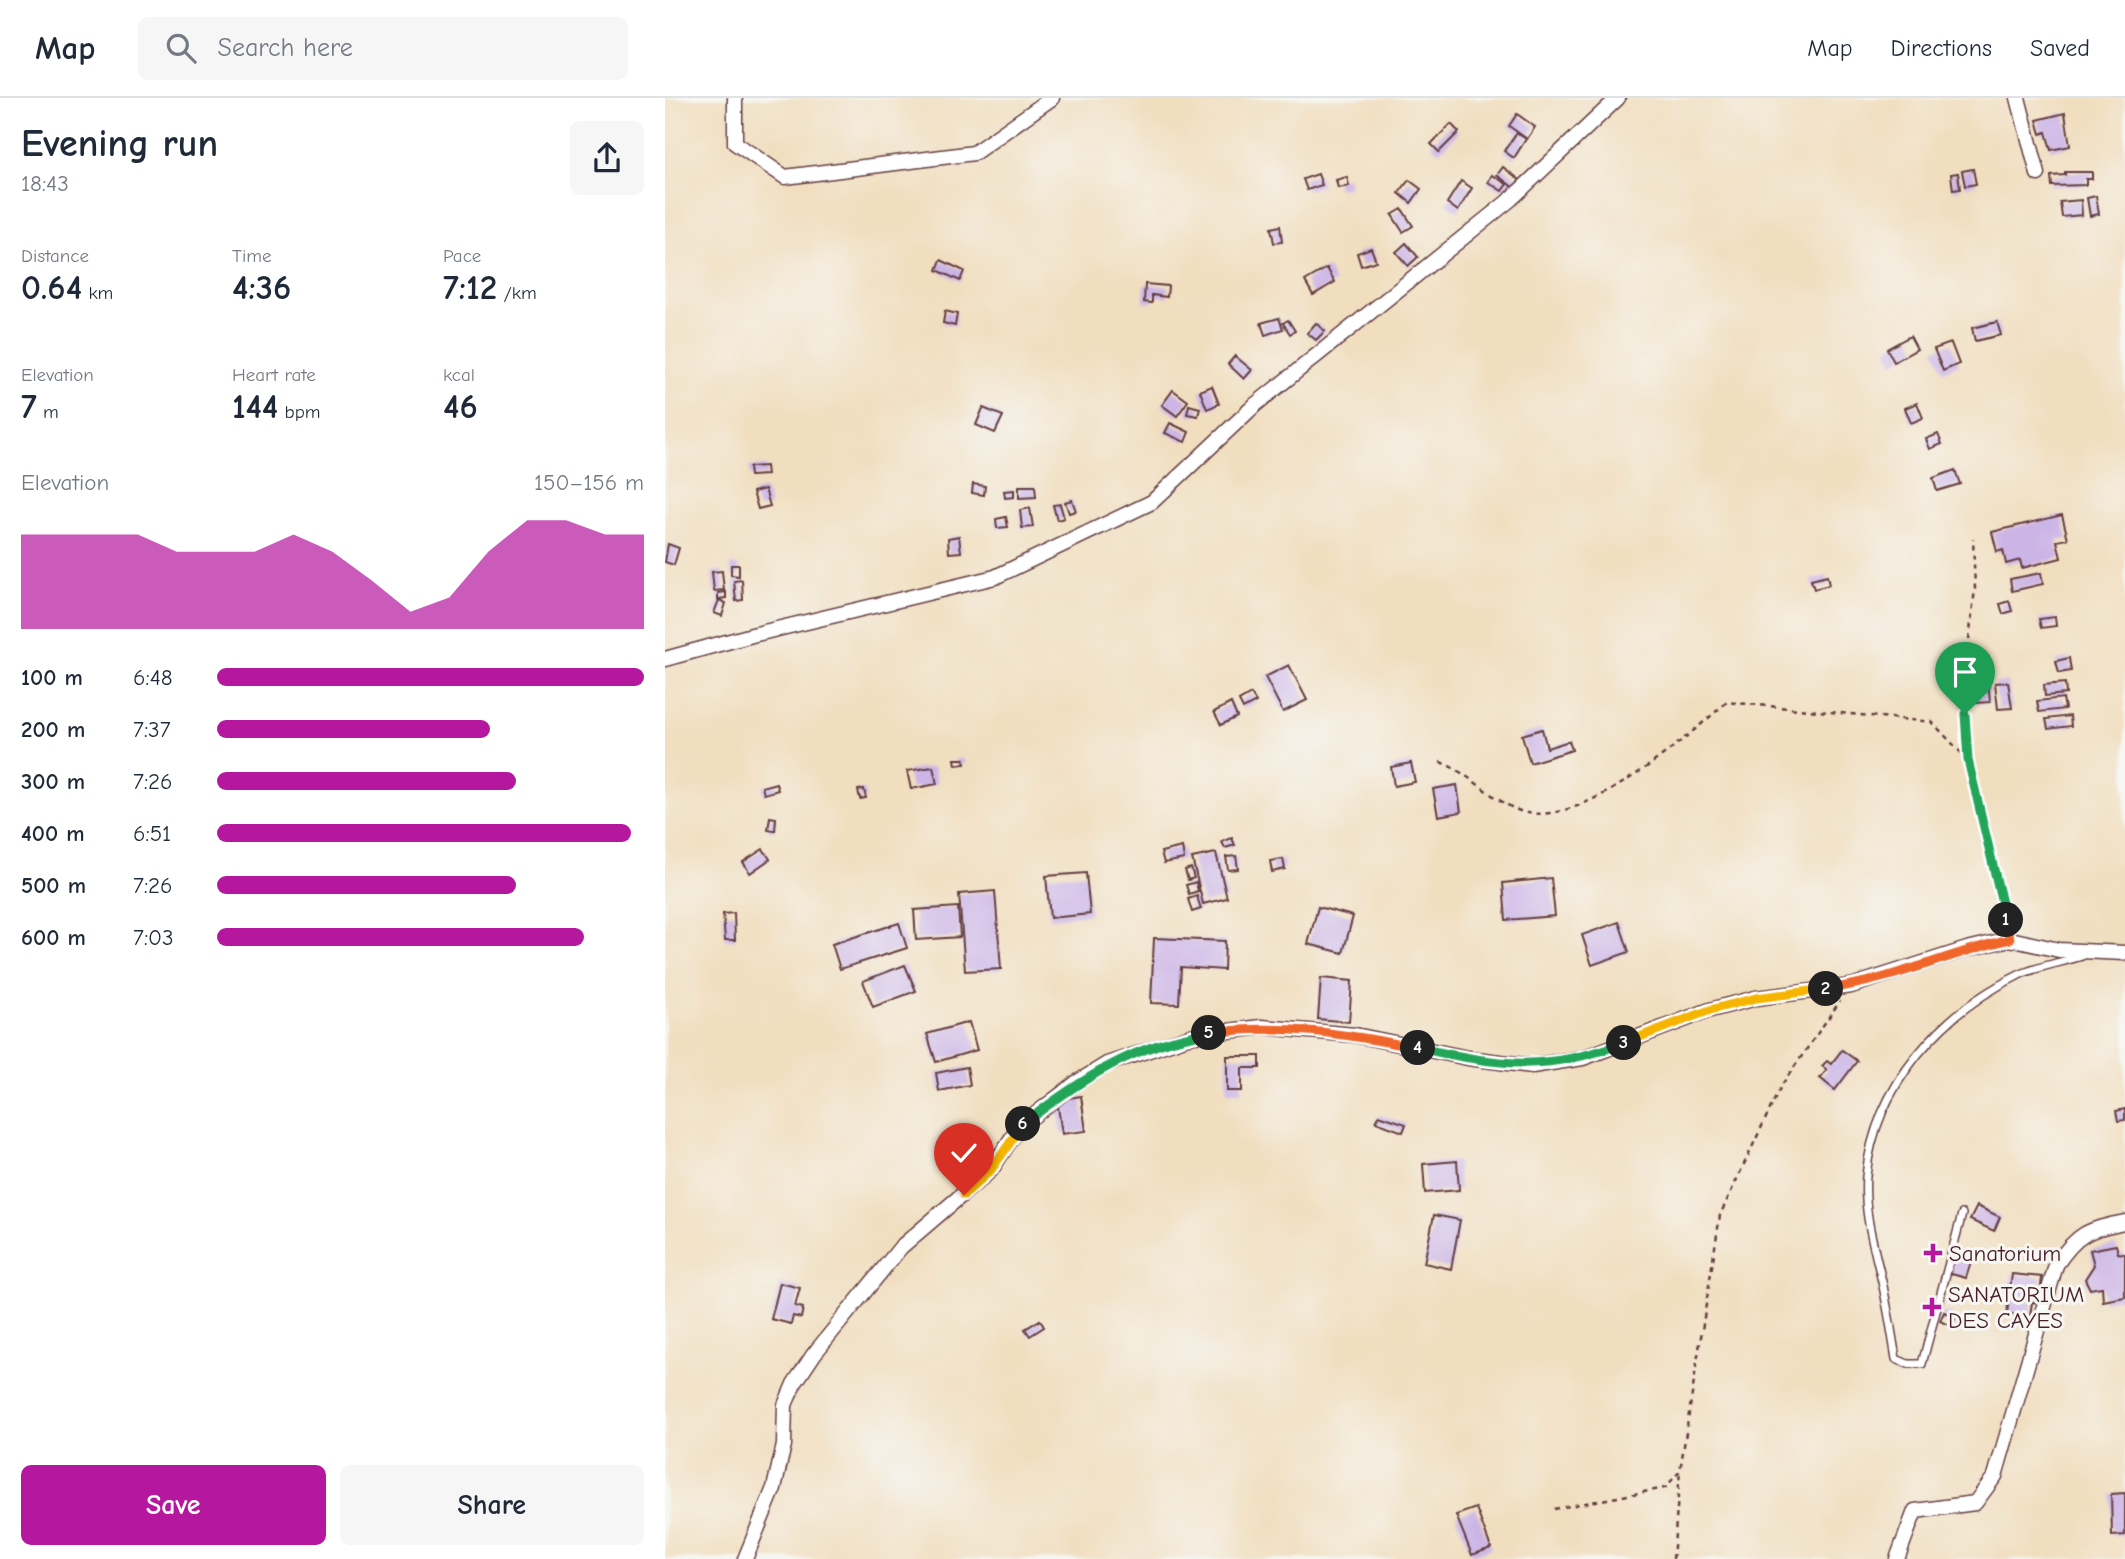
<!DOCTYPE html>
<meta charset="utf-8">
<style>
body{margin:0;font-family:"Comic Neue",sans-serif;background:#f6f6f7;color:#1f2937;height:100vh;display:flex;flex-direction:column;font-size:26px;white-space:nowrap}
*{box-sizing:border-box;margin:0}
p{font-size:23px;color:#747a83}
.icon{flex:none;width:38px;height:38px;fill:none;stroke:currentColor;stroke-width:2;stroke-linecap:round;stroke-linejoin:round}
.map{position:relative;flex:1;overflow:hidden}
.sheet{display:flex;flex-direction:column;background:#fff;width:665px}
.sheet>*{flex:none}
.pin{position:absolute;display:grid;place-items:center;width:60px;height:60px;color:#fff;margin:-72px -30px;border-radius:50% 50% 50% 0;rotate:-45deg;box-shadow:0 0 7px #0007}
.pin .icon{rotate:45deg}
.km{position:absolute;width:35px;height:35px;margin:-18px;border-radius:50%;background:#222;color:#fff;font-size:19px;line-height:35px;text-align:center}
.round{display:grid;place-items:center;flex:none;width:74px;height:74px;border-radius:10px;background:#f6f6f7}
.head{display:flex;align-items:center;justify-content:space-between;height:119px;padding:0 21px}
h1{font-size:38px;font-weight:700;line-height:52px}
.stats{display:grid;grid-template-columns:repeat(3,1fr);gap:10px;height:119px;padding:7px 21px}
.stats div{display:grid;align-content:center}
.stats b{font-size:35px;font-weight:700}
.stats small{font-size:19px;font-weight:400}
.stats p{font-size:19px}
.chart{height:196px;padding:14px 21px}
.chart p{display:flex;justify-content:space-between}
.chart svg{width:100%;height:126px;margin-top:7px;fill:#b5179e;opacity:.7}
.action{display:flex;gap:14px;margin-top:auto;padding:14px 21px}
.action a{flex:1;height:80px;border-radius:10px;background:#b5179e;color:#fff;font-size:28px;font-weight:700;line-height:80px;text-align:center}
.action a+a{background:#f6f6f7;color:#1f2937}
ul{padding:0 21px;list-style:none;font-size:23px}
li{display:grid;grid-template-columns:112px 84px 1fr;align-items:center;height:52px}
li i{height:18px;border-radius:9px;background:#b5179e}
header{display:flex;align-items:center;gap:42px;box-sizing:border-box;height:98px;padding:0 35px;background:#fff;border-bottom:2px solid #e0e1e3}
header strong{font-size:33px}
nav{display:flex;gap:38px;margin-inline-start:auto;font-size:24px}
.search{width:490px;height:63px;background:#f6f6f7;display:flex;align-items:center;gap:18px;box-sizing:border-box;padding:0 24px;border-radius:10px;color:#747a83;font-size:26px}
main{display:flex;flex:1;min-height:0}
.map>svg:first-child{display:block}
.building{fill:#ccb5e6}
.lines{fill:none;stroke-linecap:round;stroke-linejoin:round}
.lane-casing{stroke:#633c41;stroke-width:10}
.street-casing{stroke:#633c41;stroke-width:17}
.path{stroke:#633c41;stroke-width:2.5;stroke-dasharray:5 5;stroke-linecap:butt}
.lane{stroke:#fff;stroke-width:7}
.street{stroke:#fff;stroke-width:14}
.split-1-casing{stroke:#fff;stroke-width:14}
.split-2-casing{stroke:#fff;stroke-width:14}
.split-3-casing{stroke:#fff;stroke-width:14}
.split-4-casing{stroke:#fff;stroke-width:14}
.split-5-casing{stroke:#fff;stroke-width:14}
.split-6-casing{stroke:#fff;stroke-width:14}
.split-7-casing{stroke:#fff;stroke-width:14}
.split-1{stroke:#22a559;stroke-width:9}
.split-2{stroke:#f0652b;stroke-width:9}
.split-3{stroke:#f5b400;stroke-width:9}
.split-4{stroke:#22a559;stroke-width:9}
.split-5{stroke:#f0652b;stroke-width:9}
.split-6{stroke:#22a559;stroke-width:9}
.split-7{stroke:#f5b400;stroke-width:9}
.poi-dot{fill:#b5179e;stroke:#f6f6f2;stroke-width:2.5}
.labels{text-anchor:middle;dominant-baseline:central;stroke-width:6;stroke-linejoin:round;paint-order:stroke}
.poi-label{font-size:23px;fill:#4a1f2b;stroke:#f6f6f2;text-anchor:start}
</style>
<header>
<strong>Map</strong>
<div class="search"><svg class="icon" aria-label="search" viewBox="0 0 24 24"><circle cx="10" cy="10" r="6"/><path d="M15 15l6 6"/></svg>Search here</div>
<nav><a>Map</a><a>Directions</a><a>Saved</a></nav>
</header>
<main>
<section class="sheet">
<div class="head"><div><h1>Evening run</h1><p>18:43</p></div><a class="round"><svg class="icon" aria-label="share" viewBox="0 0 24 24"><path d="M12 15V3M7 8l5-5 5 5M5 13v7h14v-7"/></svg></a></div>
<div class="stats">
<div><p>Distance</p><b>0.64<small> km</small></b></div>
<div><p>Time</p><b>4:36</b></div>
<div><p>Pace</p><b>7:12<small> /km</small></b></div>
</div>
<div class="stats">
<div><p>Elevation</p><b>7<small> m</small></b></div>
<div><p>Heart rate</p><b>144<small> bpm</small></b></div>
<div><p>kcal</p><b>46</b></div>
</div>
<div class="chart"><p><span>Elevation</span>150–156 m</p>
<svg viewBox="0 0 160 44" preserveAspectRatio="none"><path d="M0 44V11L10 11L20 11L30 11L40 17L50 17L60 17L70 11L80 17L90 27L100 38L110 33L120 17L130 6L140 6L150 11L160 11V44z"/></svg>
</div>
<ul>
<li><b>100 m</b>6:48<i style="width:100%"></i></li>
<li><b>200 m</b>7:37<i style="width:64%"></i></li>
<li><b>300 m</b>7:26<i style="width:70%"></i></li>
<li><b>400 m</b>6:51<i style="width:97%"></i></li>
<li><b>500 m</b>7:26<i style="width:70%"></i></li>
<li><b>600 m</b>7:03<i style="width:86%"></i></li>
</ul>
<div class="action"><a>Save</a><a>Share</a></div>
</section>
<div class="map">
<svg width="1460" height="1461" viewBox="0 0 1460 1461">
<rect width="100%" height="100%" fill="#f6f6f2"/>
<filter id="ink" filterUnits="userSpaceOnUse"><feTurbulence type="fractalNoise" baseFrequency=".0143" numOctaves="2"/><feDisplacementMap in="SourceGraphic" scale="14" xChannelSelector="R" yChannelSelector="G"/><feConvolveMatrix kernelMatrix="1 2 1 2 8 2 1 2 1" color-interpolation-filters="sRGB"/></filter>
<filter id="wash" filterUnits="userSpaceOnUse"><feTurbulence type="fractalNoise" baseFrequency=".00686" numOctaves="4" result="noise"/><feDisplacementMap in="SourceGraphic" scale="28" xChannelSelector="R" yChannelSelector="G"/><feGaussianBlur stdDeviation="1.57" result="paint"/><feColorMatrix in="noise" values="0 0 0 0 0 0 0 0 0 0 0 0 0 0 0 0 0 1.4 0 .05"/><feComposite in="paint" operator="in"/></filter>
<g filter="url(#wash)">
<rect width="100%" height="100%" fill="#f1debf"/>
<g id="blocks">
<g class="building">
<polygon points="1400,15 1405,48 1386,52 1381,34 1376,36 1372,22"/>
<polygon points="852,16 870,29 862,41 844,28"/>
<polygon points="786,26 794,34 774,54 766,46"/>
<polygon points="852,35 861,41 849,60 839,53"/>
<polygon points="838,69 855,82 849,90 832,77"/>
<polygon points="1308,71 1311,86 1300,88 1297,73"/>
<polygon points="1400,74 1427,74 1427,81 1421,81 1421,87 1387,88 1386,78 1400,77"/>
<polygon points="1293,75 1295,91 1288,92 1286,76"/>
<polygon points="653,76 657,87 642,92 638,81"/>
<polygon points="827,77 842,86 837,93 823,84"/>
<polygon points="682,79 684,88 673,90 671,82"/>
<polygon points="744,82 756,91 746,105 734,95"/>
<polygon points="796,83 807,90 793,113 782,105"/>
<polygon points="1431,98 1434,116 1425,118 1422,100"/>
<polygon points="1416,102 1417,117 1397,119 1395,104"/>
<polygon points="737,111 748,128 738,134 727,117"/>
<polygon points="615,128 617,144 609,145 606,130"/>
<polygon points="741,145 753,159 743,168 731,154"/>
<polygon points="706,150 711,163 696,168 692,155"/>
<polygon points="276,162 299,173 295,183 272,172"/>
<polygon points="662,170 670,184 648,197 640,183"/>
<polygon points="480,186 503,188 502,199 487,197 487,205 479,204"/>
<polygon points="280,213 292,216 290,228 278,225"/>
<polygon points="614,220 618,231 600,237 596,225"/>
<polygon points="623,222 630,233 625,236 618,225"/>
<polygon points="1332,224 1336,237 1310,243 1307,230"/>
<polygon points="651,225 660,233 651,242 642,235"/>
<polygon points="1245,238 1252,251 1229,264 1222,251"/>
<polygon points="1286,245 1294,266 1278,273 1269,251"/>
<polygon points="570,258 587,272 579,281 563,266"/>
<polygon points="547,288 554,306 542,311 535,293"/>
<polygon points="508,292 523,303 512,318 497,307"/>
<polygon points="1252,305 1258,320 1246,325 1240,310"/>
<polygon points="524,307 535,310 533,318 522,316"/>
<polygon points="318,310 338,318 330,335 311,327"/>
<polygon points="505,325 524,334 520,344 500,335"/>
<polygon points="1273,336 1277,346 1265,351 1261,341"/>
<polygon points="101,368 102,377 85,378 84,369"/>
<polygon points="1290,372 1295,386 1272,393 1268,380"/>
<polygon points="308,386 320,388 319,397 307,395"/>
<polygon points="354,388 370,388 371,399 354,400"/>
<polygon points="100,391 105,408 93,411 88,394"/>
<polygon points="349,392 349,399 340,400 339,393"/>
<polygon points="407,402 411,413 404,415 400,404"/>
<polygon points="395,406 399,420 392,422 388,407"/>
<polygon points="365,410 368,429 357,430 355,412"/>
<polygon points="1397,417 1403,441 1392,443 1396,460 1357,470 1355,462 1341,466 1338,452 1332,454 1327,434"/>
<polygon points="341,419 343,429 332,430 331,421"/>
<polygon points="294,438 296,454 284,455 283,440"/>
<polygon points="3,446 14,450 9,467 0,464"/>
<polygon points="66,467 74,467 74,478 66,477"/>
<polygon points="57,473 59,492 49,493 47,474"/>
<polygon points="1376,475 1378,486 1347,493 1345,481"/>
<polygon points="1162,478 1164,487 1149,491 1146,482"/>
<polygon points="77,482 78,502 71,503 69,483"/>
<polygon points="61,494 61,500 53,501 53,495"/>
<polygon points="54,502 61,505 57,518 49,515"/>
<polygon points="1344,503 1347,513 1338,516 1335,506"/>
<polygon points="1390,519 1391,528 1376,530 1374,521"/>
<polygon points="1404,560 1406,573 1394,575 1391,563"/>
<polygon points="624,567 642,602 618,614 600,579"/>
<polygon points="1323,582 1325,604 1311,605 1309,583"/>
<polygon points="1343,584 1347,610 1333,611 1330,585"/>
<polygon points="1400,585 1401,596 1380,598 1379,587"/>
<polygon points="586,596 591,604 578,611 574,603"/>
<polygon points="1398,600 1400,611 1374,614 1372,603"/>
<polygon points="566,605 572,619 556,627 549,614"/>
<polygon points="1405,618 1406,628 1383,631 1381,621"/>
<polygon points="877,631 882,650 904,643 907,652 865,665 857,637"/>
<polygon points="290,661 299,661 300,666 291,667"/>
<polygon points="746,665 750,684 729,688 726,669"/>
<polygon points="268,669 272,686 246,691 242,673"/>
<polygon points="111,685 113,692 99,696 97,689"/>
<polygon points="792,687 796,714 773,718 768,691"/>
<polygon points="199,691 201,700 195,701 193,692"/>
<polygon points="105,719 111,720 110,733 103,732"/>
<polygon points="567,740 570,747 560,750 557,744"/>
<polygon points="517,749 519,761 499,765 496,754"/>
<polygon points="98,751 105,761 85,775 78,764"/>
<polygon points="551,755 562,800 538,806 527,760"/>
<polygon points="571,758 573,771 563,772 561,759"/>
<polygon points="618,761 620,771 607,774 605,763"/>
<polygon points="526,770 529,780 523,782 520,772"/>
<polygon points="421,775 425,816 385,820 381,778"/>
<polygon points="886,780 890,818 841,822 838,785"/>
<polygon points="531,784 533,793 524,796 521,787"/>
<polygon points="330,793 336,871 300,873 294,796"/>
<polygon points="532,798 536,811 527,814 523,801"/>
<polygon points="293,809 295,839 251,842 249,812"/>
<polygon points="653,809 688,818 678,855 643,846"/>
<polygon points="69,815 70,842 60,842 58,816"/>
<polygon points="954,824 964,854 927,867 917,837"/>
<polygon points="234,825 242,850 175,871 167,846"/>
<polygon points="489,840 560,843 559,872 516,869 514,906 486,905"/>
<polygon points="240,867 251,893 208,909 198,883"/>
<polygon points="656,880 687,883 684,924 653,921"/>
<polygon points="304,924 312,952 271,964 262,936"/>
<polygon points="1177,952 1192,963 1170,992 1155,980 1162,972 1157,968 1162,963 1166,966"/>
<polygon points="562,958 595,958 595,970 577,970 577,993 562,993"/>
<polygon points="302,969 305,987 274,993 271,975"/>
<polygon points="416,998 421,1033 397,1036 392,1002"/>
<polygon points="1460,1011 1460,1022 1453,1023 1451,1013"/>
<polygon points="714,1017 741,1026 738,1034 711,1024"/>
<polygon points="792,1063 794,1092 760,1095 758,1066"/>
<polygon points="1312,1108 1335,1119 1329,1133 1305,1122"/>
<polygon points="769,1117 795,1122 786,1171 759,1165"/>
<polygon points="1451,1147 1453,1155 1460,1156 1460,1199 1438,1203 1437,1189 1425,1191 1420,1181 1429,1167 1425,1152"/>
<polygon points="1287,1159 1306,1164 1301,1180 1283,1175"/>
<polygon points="1347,1176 1377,1179 1374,1205 1367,1204 1365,1219 1342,1216"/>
<polygon points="115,1185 135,1190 130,1208 138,1210 136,1220 128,1218 126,1226 106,1221"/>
<polygon points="1279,1214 1291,1219 1287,1228 1275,1223"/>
<polygon points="375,1222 379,1229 365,1238 360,1231"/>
<polygon points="1460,1395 1460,1437 1447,1438 1446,1396"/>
<polygon points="811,1410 826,1450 807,1457 791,1417"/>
</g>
</g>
</g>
<g filter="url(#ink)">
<use href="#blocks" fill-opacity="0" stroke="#633c41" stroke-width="2"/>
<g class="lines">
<g class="lane-casing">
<path id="lane" d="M1297 1116 1257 1266H1243L1231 1261C1227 1236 1223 1212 1218 1188 1210 1152 1198 1115 1201 1078 1210 987 1277 914 1356 876 1375 868 1398 864 1417 858"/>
</g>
<g class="street-casing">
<g id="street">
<polyline points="70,0 70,45 120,79 309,55 387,0"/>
<polyline points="1353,0 1373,76"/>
<polyline points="0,561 87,537 330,479 487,404 590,307 846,101 953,0"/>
<polyline points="80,1461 109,1390 119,1347 120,1307 129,1286 149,1256 236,1149 326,1072 354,1029 411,985 442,966 529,937 597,929 690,937 803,960 867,968 918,960 1045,912 1091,900 1186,888 1302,851 1345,841 1394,852 1460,855"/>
<path d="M1232 1461 1250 1413 1310 1405 1330 1378 1391 1167C1412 1135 1424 1131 1460 1124"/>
</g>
</g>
<g class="path">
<polyline points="1302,661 1301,567 1310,491 1308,441"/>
<path d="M775 664C806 675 836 711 863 715 925 725 1018 642 1062 604L1267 624 1303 662 1342 827"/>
<polyline points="889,1411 1000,1390 1015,1373 1055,1117 1116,988 1175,903"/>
<polyline points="1008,1461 1015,1373"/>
</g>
<use href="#lane" class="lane"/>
<use href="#street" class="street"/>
</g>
</g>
<g class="lines" filter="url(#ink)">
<g class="split-1-casing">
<polyline id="split-1" points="1300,616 1303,662 1341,822"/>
</g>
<g class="split-2-casing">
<path id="split-2" d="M1161 891C1224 884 1284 855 1345 841L1341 822"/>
</g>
<g class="split-3-casing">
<polyline id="split-3" points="959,945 1045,912 1091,900 1161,891"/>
</g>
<g class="split-4-casing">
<path id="split-4" d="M753 950C835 967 878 975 959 945"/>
</g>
<g class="split-5-casing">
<path id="split-5" d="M544 935C615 925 683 936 753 950"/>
</g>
<g class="split-6-casing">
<path id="split-6" d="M358 1026C415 982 470 945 544 935"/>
</g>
<g class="split-7-casing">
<polyline id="split-7" points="299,1097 326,1072 358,1026"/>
</g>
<use href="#split-1" class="split-1"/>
<use href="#split-2" class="split-2"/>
<use href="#split-3" class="split-3"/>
<use href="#split-4" class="split-4"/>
<use href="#split-5" class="split-5"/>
<use href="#split-6" class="split-6"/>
<use href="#split-7" class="split-7"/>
</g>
<g class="poi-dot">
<path d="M1264.5 1144.5h7v7h7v7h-7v7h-7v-7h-7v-7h7z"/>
<path d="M1263.5 1198.5h7v7h7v7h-7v7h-7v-7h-7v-7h7z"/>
</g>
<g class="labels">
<g class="poi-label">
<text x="1284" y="1155">Sanatorium</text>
<text x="1283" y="1196">SANATORIUM<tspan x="1283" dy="26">DES CAYES</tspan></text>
</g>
</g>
</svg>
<div class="pin" style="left:1300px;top:616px;background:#1e9e55"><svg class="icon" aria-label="arrive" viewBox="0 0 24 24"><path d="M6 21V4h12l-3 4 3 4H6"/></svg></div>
<div class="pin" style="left:299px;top:1097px;background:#d93025"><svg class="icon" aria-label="check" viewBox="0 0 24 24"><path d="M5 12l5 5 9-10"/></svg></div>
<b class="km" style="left:1341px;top:822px">1</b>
<b class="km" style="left:1161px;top:891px">2</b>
<b class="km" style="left:959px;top:945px">3</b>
<b class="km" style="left:753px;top:950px">4</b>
<b class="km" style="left:544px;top:935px">5</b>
<b class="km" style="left:358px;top:1026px">6</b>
</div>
</main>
